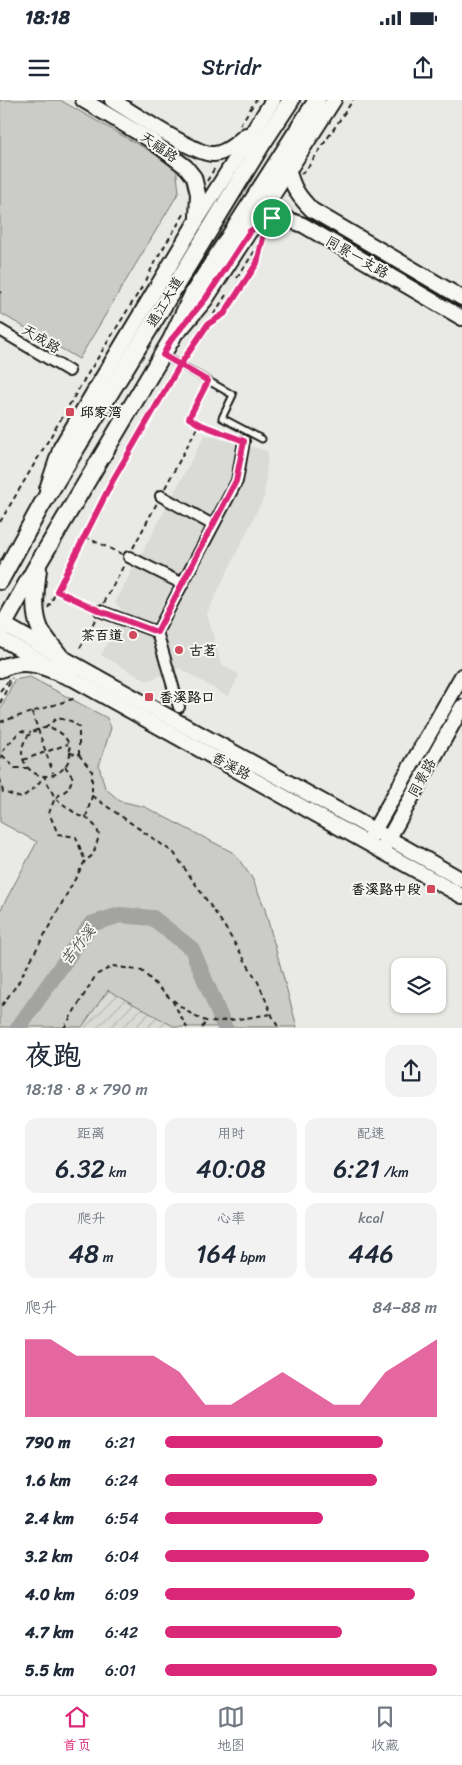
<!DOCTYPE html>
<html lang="zh">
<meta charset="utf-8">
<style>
body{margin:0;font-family:Sriracha,"LXGW WenKai TC",sans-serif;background:#f2f2f3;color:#1f2937;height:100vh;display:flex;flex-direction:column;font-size:19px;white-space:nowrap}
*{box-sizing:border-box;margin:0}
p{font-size:16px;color:#747a83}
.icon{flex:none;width:28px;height:28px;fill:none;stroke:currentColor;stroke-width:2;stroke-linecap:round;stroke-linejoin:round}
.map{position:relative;height:928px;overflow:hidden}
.panel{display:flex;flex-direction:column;background:#fff;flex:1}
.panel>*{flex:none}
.tools{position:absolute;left:391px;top:858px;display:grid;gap:10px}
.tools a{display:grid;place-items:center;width:55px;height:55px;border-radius:10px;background:#fff;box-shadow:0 1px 4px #0004;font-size:25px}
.pin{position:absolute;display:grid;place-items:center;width:42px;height:42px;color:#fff;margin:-21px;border:2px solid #fff;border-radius:50%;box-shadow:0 1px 5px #0007}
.round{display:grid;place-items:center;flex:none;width:52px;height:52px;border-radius:15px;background:#f2f2f3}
.head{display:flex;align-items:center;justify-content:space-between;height:85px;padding:0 25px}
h1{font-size:28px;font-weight:600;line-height:38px}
.figures{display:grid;grid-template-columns:repeat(3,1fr);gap:8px;height:85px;padding:5px 25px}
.figures div{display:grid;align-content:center;border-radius:12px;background:#f2f2f3;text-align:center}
.figures b{font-size:25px;font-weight:600}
.figures small{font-size:14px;font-weight:400}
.figures p{font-size:14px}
.chart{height:140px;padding:10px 25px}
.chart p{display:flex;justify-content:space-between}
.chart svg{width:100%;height:90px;margin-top:5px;fill:#db2777;opacity:.7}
ul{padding:0 25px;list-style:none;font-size:16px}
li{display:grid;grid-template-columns:80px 60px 1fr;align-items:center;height:38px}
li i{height:12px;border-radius:6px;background:#db2777}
.status{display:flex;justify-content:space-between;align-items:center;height:35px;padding:0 25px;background:#fff;direction:ltr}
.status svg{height:14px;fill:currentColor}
header{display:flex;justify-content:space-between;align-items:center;height:65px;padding:0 25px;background:#fff;font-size:22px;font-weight:600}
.dock{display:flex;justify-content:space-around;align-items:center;height:70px;border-top:1px solid #e0e1e3;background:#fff;font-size:14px;color:#747a83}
.dock a{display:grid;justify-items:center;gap:2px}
.dock .selected{color:#db2777}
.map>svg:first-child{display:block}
.built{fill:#dadad6}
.industrial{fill:url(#industrial-furrows)}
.green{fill:#cbcbc7;stroke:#747472}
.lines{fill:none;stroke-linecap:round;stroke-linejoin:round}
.river{stroke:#a3a3a1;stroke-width:16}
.lane-casing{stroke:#1c1c1c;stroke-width:9}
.street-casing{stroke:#1c1c1c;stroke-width:14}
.secondary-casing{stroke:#1c1c1c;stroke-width:18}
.primary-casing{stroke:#1c1c1c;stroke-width:20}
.path{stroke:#1c1c1c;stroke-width:2;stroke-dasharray:5 4;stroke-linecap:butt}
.lane{stroke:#f6f6f2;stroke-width:5}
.street{stroke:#f6f6f2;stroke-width:10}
.secondary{stroke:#f6f6f2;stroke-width:14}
.primary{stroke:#f6f6f2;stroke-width:16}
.route-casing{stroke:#fff;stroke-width:10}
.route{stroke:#db2777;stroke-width:6}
.poi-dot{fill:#d1495b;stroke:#f6f6f2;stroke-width:2}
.labels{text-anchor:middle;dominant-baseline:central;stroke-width:4;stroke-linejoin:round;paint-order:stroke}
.street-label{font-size:14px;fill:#1c1c1c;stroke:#f6f6f2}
.poi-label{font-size:14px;font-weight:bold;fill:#1c1c1c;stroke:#f6f6f2;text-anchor:start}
.water-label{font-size:15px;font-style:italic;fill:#525251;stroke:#f6f6f2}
</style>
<div class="status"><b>18:18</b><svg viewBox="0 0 49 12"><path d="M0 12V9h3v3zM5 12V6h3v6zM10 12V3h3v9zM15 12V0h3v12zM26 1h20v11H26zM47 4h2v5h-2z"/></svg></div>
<header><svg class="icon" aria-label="menu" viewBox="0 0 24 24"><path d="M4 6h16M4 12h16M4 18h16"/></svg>Stridr<svg class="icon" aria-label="share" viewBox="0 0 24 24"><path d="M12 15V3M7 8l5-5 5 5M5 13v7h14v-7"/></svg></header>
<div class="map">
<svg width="462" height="928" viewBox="0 0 462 928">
<defs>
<pattern id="industrial-furrows" width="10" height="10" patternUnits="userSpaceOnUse" patternTransform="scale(1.25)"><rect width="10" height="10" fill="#dadad6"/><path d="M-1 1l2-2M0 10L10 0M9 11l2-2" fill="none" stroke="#babab7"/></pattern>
</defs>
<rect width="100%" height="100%" fill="#e9e9e5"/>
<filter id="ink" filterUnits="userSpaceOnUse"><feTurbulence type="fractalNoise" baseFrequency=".02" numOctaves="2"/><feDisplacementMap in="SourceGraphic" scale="10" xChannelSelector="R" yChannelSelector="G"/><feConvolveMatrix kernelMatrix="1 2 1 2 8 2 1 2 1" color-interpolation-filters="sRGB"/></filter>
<g filter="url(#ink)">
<polygon class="built" points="205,335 268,351 264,397 207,513 221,564 239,575 228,597 180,568 147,581 101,555 124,512 115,503"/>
<polygon class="industrial" points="108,890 175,927 82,928"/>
<g class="green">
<polygon points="0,0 60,0 176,66 179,92 79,259 0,213"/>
<polygon points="30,577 107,618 111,628 99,666 105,688 120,701 145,707 234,753 252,778 264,806 297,927 175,927 108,890 82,927 0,927 0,811 37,742 0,722 0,611 14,580"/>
</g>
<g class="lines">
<polyline class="river" points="18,928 91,824 120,815 153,818 192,849 225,928"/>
<g class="lane-casing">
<polyline id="lane" points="165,256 233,295 222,318 262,339"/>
</g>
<g class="street-casing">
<g id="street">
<polyline points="0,230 69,271"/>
<polyline points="161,396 213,425"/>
<polyline points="129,457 183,484"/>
<polyline points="100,511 157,532"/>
<polyline points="179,607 157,532 237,381 244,341"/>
</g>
</g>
<g class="secondary-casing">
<g id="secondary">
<polyline points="83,0 152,41 186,67 194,77 198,94 197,117"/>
<path d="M112 0C130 11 197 56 214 54 226 53 237 43 246 35"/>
<path d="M288 69C293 88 298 96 312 110L462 198"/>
<path d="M252 129C277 114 276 115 303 125L462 218"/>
<polyline points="180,230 206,199 334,0"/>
<polyline points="47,389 61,347 197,120 273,0"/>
<path d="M0 522C153 610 309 692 462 780"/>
<polyline points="0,538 462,796"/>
<polyline points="371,736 462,576"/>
<polyline points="385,745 462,607"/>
</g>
</g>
<g class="primary-casing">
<g id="primary">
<path d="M38 469C36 489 32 510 40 529 45 539 55 549 61 558"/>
<polyline points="0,481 41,406 262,44 291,0"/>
<polyline points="0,531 39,462 171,240 194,192 317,0"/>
<path d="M0 569C26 556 45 567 70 577"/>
</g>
</g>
<g class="path">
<polyline points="240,25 256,0"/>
<polyline points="301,74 309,66 353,0"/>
<polyline points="207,81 216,66"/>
<polyline points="237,178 262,140"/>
<polyline points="146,181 154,163 186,111"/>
<polyline points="0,193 1,191"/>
<polyline points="209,222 226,195"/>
<polyline points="185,258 208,224 225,214 257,163 264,135"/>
<polyline points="205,288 189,318 199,324 235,338"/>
<polyline points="165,388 199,324"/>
<polyline points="0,422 84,280 142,187"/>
<polyline points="85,437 122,454"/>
<polyline points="133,448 157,403"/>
<polyline points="57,491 91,507"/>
<polyline points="104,503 124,465"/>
<polyline points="48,508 113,380 177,271"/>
<polyline points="80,548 96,518"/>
<polyline points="0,591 9,580"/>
<polyline points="0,603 12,578"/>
<polyline points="32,612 53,673"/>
<polyline points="0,622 76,598"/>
<circle cx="46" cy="652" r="24"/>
<polyline points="45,628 57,618 71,621 79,627 79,655"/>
<polyline points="70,653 79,655 92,671 92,696 86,717"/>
<polyline points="2,655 15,668 27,668"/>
<polyline points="0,660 4,649 20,631 31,632"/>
<polyline points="23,660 68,644"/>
<polyline points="65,666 73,678 68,689 55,698 49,713 58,734 76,737 85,761"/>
<polyline points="0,679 3,692 21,698 36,687 44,676 55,698 79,716 86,717 97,728 99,736 93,755 85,761 18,883 0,908"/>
<polyline points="92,696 174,753 223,824 258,882 274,920 279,928"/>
<path d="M173 900C182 907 194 918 206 921 216 923 259 916 271 914"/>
<polyline points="64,928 96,875 113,866 142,871 172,900 187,928"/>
<polyline points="202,928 206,921"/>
</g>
<use href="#lane" class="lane"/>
<use href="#street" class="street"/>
<use href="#secondary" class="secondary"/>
<use href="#primary" class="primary"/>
</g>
</g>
<g class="lines" filter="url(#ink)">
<g class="route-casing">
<polyline id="route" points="272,118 250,131 206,198 171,240 163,255 208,281 189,318 199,324 244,341 236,381 157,532 100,511 57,491 113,380 180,265 208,224 224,214 257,163 263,138 272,118"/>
</g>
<use href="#route" class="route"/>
</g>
<g class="poi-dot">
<rect x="65" y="307" width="10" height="10" rx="2.5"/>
<circle cx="133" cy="535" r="5"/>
<circle cx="179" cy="550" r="5"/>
<rect x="144" y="592" width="10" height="10" rx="2.5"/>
<rect x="426" y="784" width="10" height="10" rx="2.5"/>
</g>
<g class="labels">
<g class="street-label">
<text transform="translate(159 47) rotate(35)">天福路</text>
<text transform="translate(357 157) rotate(30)">同景一支路</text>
<text transform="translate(165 202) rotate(-59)">通江大道</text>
<text transform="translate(41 239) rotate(31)">天成路</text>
<text transform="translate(231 666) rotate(29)">香溪路</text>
<text transform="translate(422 678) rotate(-61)">同景路</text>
</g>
<g class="poi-label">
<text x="80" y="312">邱家湾</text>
<text x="123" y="535" text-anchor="end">茶百道</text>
<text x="189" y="550">古茗</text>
<text x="159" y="597">香溪路口</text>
<text x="421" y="789" text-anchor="end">香溪路中段</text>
</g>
<g class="water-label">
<text transform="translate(78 845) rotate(-51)">苦竹溪</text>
</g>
</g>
</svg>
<div class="tools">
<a><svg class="icon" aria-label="layers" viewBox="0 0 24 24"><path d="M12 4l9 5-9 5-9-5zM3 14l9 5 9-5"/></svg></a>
</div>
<div class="pin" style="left:272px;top:118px;background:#1e9e55"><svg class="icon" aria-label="arrive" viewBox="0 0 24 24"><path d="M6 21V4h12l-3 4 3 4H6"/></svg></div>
</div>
<section class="panel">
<div class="head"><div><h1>夜跑</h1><p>18:18 · 8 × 790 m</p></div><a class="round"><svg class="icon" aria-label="share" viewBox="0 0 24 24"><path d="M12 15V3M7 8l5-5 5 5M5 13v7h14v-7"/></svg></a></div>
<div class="figures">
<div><p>距离</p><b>6.32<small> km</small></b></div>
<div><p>用时</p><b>40:08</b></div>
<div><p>配速</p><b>6:21<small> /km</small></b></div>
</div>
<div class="figures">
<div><p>爬升</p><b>48<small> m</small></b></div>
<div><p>心率</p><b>164<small> bpm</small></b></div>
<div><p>kcal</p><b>446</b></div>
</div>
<div class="chart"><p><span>爬升</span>84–88 m</p>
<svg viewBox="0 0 160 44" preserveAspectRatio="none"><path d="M0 44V6L10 6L20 14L30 14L40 14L50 14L60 22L70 38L80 38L90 30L100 22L110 30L120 38L130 38L140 22L150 14L160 6V44z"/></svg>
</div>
<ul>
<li><b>790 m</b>6:21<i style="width:80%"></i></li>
<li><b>1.6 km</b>6:24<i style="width:78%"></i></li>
<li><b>2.4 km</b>6:54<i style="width:58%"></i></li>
<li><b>3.2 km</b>6:04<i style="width:97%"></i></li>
<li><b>4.0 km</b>6:09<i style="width:92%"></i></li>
<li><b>4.7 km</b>6:42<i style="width:65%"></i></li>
<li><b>5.5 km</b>6:01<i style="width:100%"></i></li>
</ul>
</section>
<nav class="dock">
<a class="selected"><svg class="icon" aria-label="home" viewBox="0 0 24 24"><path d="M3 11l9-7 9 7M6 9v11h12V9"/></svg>首页</a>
<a><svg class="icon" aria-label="map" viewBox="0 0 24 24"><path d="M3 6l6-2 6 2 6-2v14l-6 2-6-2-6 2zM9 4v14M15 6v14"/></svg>地图</a>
<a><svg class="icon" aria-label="saved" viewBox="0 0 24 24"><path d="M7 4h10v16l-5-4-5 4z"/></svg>收藏</a>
</nav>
